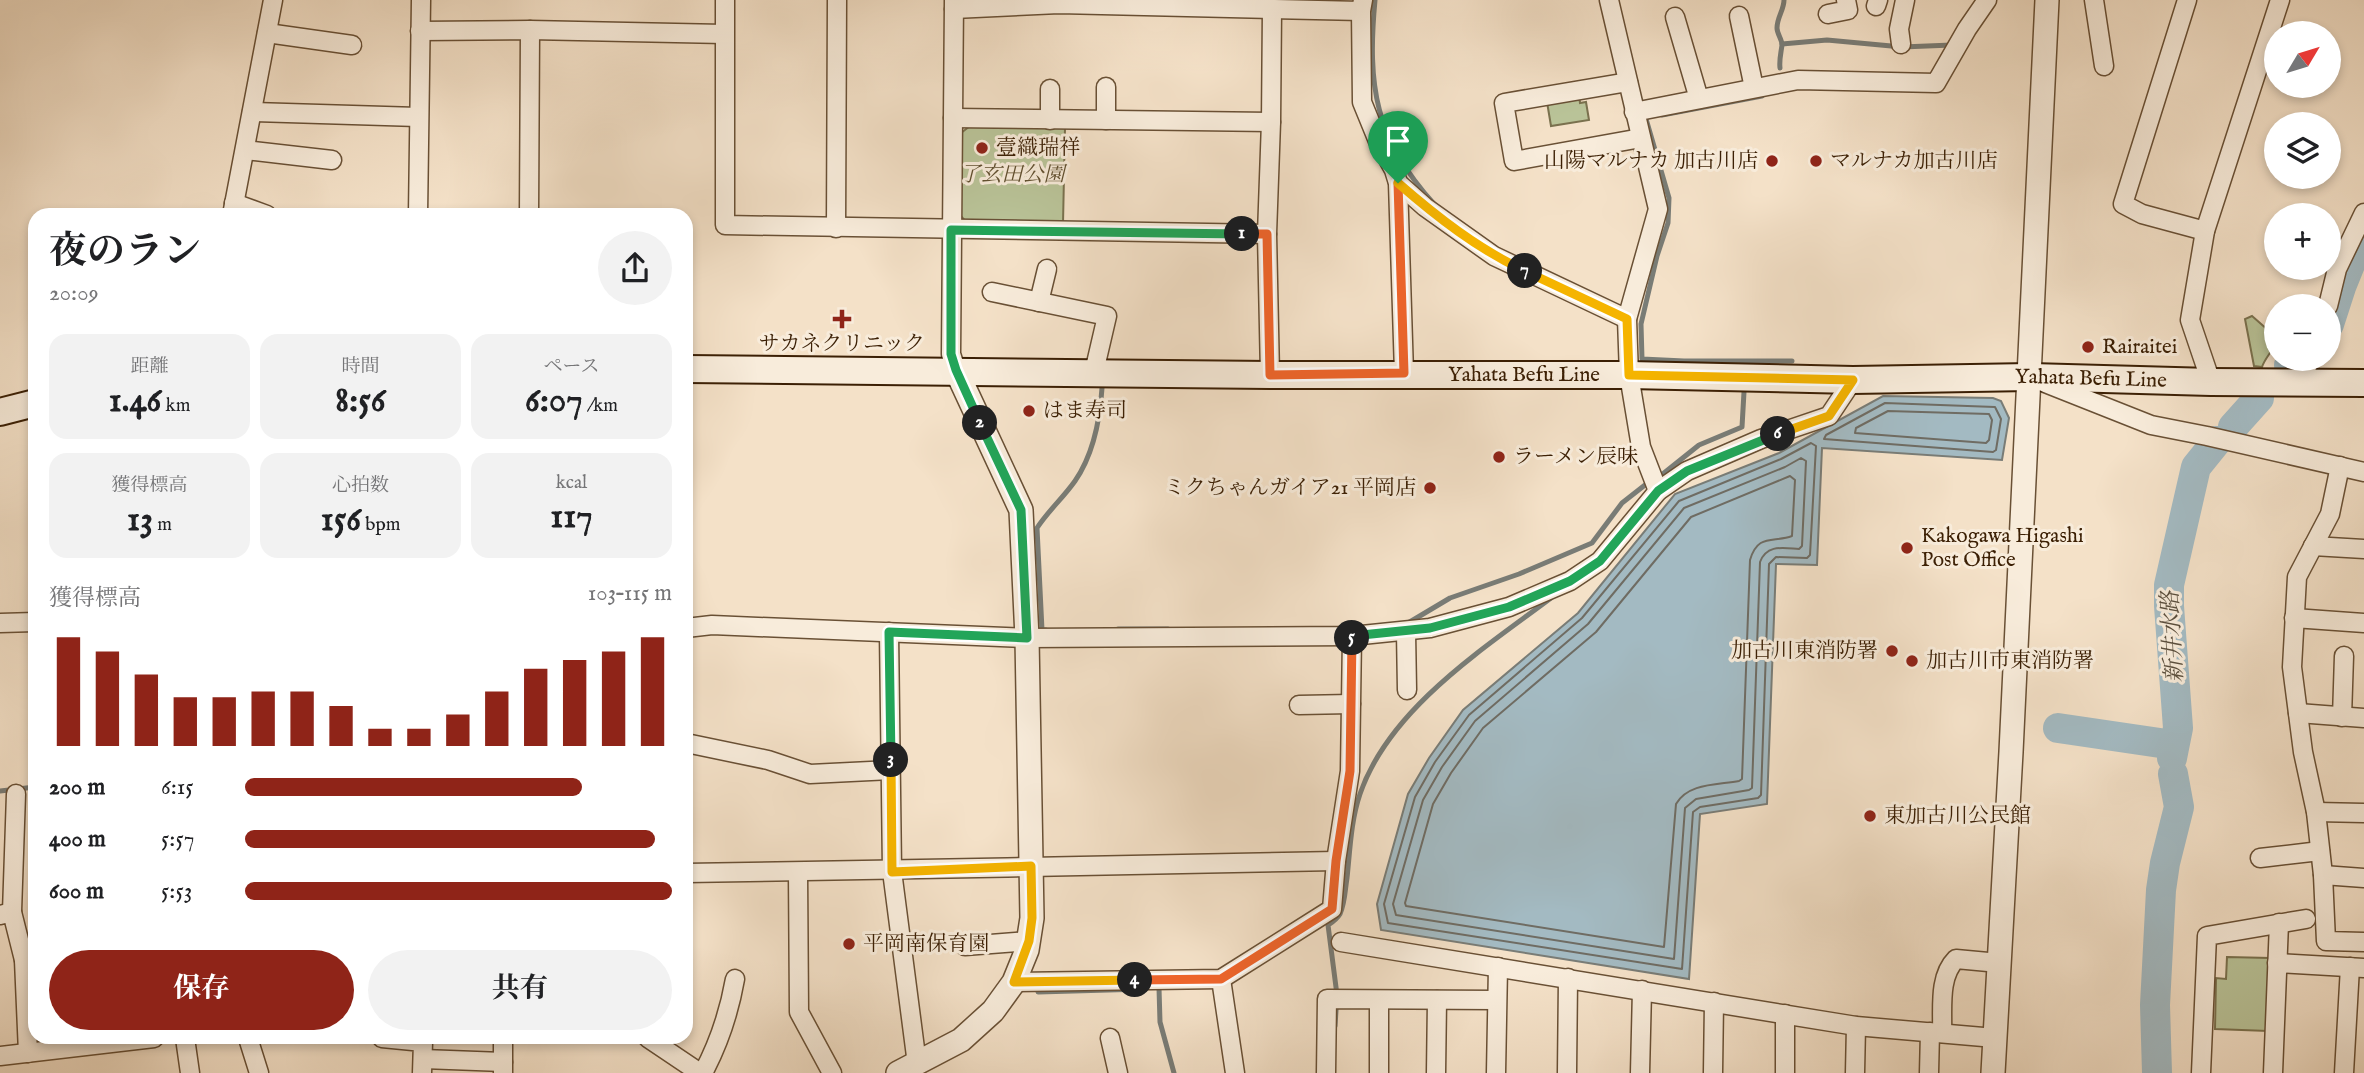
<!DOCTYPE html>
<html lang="ja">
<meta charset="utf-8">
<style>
body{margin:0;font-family:"IM FELL English","Noto Serif JP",serif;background:#f2f2f2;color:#202124;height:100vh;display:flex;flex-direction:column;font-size:26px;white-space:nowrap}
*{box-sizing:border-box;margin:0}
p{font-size:23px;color:#757577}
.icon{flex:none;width:38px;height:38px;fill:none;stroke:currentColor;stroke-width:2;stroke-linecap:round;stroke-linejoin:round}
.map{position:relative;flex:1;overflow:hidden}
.panel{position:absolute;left:28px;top:208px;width:665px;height:836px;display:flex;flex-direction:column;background:#fff;border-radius:21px;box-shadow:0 4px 10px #0003}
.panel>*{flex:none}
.needle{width:46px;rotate:52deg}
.fabs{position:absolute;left:2264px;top:21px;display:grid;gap:14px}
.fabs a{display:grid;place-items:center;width:77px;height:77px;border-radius:50%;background:#fff;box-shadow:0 4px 10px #0003;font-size:35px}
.pin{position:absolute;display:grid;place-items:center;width:60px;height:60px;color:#fff;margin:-72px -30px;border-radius:50% 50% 50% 0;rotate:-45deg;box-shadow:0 0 7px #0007}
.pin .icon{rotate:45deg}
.km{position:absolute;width:35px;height:35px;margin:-18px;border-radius:50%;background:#222;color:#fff;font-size:19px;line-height:35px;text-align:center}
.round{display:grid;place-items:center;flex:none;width:74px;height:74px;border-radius:37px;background:#f2f2f2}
.overview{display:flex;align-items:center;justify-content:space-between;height:119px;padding:0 21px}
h1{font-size:38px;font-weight:700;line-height:52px}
.stats{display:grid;grid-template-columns:repeat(3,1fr);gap:10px;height:119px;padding:7px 21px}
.stats div{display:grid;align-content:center;border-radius:18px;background:#f2f2f2;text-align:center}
.stats b{font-size:35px;font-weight:700}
.stats small{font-size:19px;font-weight:400}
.stats p{font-size:19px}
.chart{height:196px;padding:14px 21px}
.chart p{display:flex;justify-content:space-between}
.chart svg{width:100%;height:126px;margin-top:7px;stroke:#8f2418;stroke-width:6}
.action{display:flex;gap:14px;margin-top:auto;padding:14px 21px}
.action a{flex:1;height:80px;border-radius:42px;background:#8f2418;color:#fff;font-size:28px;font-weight:700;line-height:80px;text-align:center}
.action a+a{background:#f2f2f2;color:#202124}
ul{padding:0 21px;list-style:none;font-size:23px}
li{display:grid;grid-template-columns:112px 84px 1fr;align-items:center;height:52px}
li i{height:18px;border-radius:9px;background:#8f2418}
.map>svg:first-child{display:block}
.green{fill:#b9c398;stroke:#7a714e;stroke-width:2}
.water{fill:#a3bac2;stroke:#797c76;stroke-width:2}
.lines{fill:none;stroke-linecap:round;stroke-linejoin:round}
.shore{stroke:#6f6c63;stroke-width:2}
.stream{stroke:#797c76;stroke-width:5}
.river{stroke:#a3bac2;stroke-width:30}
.minor-casing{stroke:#695035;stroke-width:21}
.tertiary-casing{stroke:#695035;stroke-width:26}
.secondary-casing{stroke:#3b1f04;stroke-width:30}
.minor{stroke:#f8ecdb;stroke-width:18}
.tertiary{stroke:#f8ecdb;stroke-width:23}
.secondary{stroke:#f8ecdb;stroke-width:26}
.split-1-casing{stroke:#fff;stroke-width:14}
.split-2-casing{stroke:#fff;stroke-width:14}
.split-3-casing{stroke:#fff;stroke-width:14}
.split-4-casing{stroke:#fff;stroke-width:14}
.split-5-casing{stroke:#fff;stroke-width:14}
.split-6-casing{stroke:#fff;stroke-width:14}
.split-7-casing{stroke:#fff;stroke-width:14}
.split-8-casing{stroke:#fff;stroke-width:14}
.split-1{stroke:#f0652b;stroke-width:9}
.split-2{stroke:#22a559;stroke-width:9}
.split-3{stroke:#22a559;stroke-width:9}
.split-4{stroke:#f5b400;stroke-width:9}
.split-5{stroke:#f0652b;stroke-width:9}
.split-6{stroke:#22a559;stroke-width:9}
.split-7{stroke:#f5b400;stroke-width:9}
.split-8{stroke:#f5b400;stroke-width:9}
.poi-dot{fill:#8f2418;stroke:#f8ecdb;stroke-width:2.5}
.labels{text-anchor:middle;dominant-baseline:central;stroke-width:6;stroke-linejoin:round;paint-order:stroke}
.poi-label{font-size:21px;fill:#3b1f04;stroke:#f8ecdb;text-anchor:start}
.park-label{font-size:21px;font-style:italic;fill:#615030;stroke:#f8ecdb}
.street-label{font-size:21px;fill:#3b1f04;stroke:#f8ecdb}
.water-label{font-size:23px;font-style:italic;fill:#5a4e3d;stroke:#f8ecdb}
</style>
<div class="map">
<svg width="2364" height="1073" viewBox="0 0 2364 1073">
<rect width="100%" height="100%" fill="#f4e1c8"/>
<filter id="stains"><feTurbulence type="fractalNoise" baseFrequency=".00286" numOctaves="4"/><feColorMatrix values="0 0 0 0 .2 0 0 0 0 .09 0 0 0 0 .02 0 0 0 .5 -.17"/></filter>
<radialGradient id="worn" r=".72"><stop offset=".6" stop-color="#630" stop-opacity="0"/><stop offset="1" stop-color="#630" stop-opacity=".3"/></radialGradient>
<g class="green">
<polygon points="1579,96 1580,103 1586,102 1589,120 1551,126 1547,102"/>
<polygon points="970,126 1065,127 1063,224 968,224 959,214 961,133"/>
<path d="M2252 316 2277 338C2276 348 2265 357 2262 367L2254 366 2245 319Z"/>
<polygon points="686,749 690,750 691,866 686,866"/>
<polygon points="2227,957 2270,958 2268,1031 2215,1029 2216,978 2226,979"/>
</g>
<polygon class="water" points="1883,396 1993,398 2001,401 2009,418 2002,460 1822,448 1817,565 1776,564 1767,804 1700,814 1689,979 1381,930 1377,904 1408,794 1429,758 1463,710 1578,613 1675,494 1779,453"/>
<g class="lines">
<g class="shore">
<polygon points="1885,403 1995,407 2001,419 1996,450 1993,452 1824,439 1826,435"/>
<polygon points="1888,411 1989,414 1992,420 1989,440 1986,443 1855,433 1856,428"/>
<polygon points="1811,443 1816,446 1810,555 1807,558 1776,557 1769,564 1761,795 1758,798 1700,807 1693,812 1682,969 1388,923 1384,904 1415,797 1435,762 1469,715 1582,618 1679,501 1781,459"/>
<path d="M1801 458 1806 461 1802 546 1799 549C1783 548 1767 544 1760 562L1752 788 1749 790 1696 799 1685 808 1674 959 1396 915 1393 904 1423 800 1442 767 1475 721 1588 624 1684 508 1785 467Z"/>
<path d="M1790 476 1795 480 1792 536C1773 543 1758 533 1750 560L1742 779 1739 781C1717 785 1688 783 1676 804L1664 947 1406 906 1405 903 1433 804 1451 773 1483 728 1596 632 1691 517Z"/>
</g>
<g class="stream">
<path d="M1375 0C1367 86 1375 139 1434 204"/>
<polyline points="1782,44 1827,40 1902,47 1952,45"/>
<path d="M1780 68C1779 60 1781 53 1782 45 1782 39 1777 34 1777 28 1777 17 1784 10 1784 0"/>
<polyline points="1644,112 1669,198 1668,223 1657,256 1641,324 1642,359 1684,361 1792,361"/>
<polyline points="1662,115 1762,96"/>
<polyline points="1659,477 1699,445 1742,427 1744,392"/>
<polyline points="1408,623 1450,598 1519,574 1592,543 1622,503 1645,485"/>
<polyline points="1118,629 1168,629"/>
<path d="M1046 630H1042L1037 528C1048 511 1063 498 1075 481 1093 455 1100 419 1102 388"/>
<polyline points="0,791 35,787"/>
<polyline points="1159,988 1160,1022 1174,1073"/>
<polyline points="1038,992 1144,989"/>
<path d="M1335 1026 1337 995 1328 925C1333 922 1337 919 1340 914 1345 903 1345 890 1347 878 1350 850 1351 820 1360 794 1389 709 1483 649 1551 598"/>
</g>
<g class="river">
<polyline points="2329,324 2341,287 2364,230"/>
<polyline points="2289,365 2295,359"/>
<polyline points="2233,427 2259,398"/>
<polyline points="2058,728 2160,743"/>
<polyline points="2172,758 2178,728 2169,606 2169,585 2196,467 2217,441"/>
<polyline points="2157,1073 2155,1005 2161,890 2165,863 2179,807 2173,774"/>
</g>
<g class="minor-casing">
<g id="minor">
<polyline points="725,0 725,225 1267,234"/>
<polyline points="954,0 951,354 956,370"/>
<polyline points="1363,0 1361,11 1362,102 1378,141 1394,170 1398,183 1404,373"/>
<polyline points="1609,0 1658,209 1627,319 1629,375 1641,447 1658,491"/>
<polyline points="2094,0 2104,66"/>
<polyline points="2187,0 2123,204 2142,214 2205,231"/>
<polyline points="1876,6 1878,0"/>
<polyline points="954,9 1059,4 1361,11"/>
<polyline points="1828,14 1848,10 1846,0"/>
<polyline points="1739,16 1754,88"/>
<polyline points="1675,17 1699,99"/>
<polyline points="420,31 530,30 724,34"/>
<polyline points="267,33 352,45"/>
<polyline points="1901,44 1899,29 1905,0"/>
<polyline points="1628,82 1504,103 1514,161 1641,138"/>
<polyline points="252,112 418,117"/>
<polyline points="1634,112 1798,80 1936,83 1967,29 1987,0"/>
<polyline points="953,118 1271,122"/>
<polyline points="1050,120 1050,89"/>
<polyline points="1106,120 1106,87"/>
<polyline points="245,150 332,160"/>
<polyline points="1398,183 1425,207 1494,256 1627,319"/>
<polyline points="234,203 267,215"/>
<polyline points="232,215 273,0"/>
<polyline points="418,215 421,0"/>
<polyline points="529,215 530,30"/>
<polyline points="836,228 837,0"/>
<polyline points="992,292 1107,316 1094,372"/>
<polyline points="1039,302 1047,269"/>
<polyline points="2328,306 2337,269 2364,213"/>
<polyline points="1270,375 1267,234 1271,122 1272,9"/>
<polyline points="2211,382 2190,320 2205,231 2280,0"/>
<polyline points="2301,382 2310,359"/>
<polyline points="2045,383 2151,425 2207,436 2364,472"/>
<polyline points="2340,466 2330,514 2297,577 2292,667 2303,752 2316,812 2323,875 2326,941 2364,942"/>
<polyline points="2313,546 2364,549"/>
<polyline points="2294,618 2364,623"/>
<polyline points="0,623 35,622"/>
<polyline points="686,628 712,625 1027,638 1352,636 1430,628 1509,607 1570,581 1600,561 1658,491 1687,471 1761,439 1829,416 1853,380"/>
<polyline points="889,632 892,871 917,1064"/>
<polyline points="1406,632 1407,690"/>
<polyline points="1299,705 1351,704"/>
<polyline points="2298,713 2364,718"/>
<polyline points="2342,717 2344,656"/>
<polyline points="686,743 768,760 810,774 891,770"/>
<polyline points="2316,812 2364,813"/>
<polyline points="2260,858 2320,851"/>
<polyline points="798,872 799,1012 832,1073"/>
<path d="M686 873C903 871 1119 864 1336 861"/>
<polyline points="2323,875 2364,878"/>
<polyline points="12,912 16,794"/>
<polyline points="0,915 12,912 24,960 35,959"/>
<polyline points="1341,942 1856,1026 1995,1038"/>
<polyline points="965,946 1029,941"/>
<polyline points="24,960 28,1053"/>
<polyline points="2277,963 2364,968"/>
<polyline points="1221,979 1235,1073"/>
<polyline points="1014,982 1221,979 1332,909 1336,861 1350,771 1352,636"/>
<path d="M1942 1033C1943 1009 1938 977 1956 959L1999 963"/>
<polyline points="185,1038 190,1073"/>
<polyline points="248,1038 259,1073"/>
<polyline points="382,1038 423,1042 422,1073"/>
<polyline points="648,1038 700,1073"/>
<polyline points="1110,1038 1118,1073"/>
<polyline points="0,1056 154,1038"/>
<polyline points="423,1059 503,1062"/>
<polyline points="503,1073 503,1038"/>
<path d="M703 1073C719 1043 729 1013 735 979"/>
<polyline points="1326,1073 1327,999 1496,1000"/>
<polyline points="1379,1073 1379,1000"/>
<polyline points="1436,1073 1437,1000"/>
<polyline points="1496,1073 1498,967"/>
<polyline points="1567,1073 1568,978"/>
<polyline points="1640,1073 1642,990"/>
<polyline points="1713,1073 1714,1002"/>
<polyline points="1785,1073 1785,1014"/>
<polyline points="1855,1073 1856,1026"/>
<polyline points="1929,1073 1930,1032"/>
<polyline points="2201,1073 2207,936 2306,919"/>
<polyline points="2273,1073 2279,923"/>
<polyline points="2344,1073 2350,967"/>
</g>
</g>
<g class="tertiary-casing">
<g id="tertiary">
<polyline points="898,1073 961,1040 993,1011 1014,982 1027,950 1032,918 1027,638 1021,510 956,370"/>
<polyline points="1993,1073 2011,752 2047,0"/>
</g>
</g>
<g class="secondary-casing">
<g id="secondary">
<path id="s1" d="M686 369 1270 375H1629L1853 380 2030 377 2211 382 2364 383"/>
<polyline points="0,412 35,403"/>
</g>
</g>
<use href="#minor" class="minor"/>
<use href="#tertiary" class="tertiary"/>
<use href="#secondary" class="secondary"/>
</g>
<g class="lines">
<g class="split-1-casing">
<polyline id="split-1" points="1242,234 1267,234 1270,375 1404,373 1398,183"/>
</g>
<g class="split-2-casing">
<polyline id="split-2" points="980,423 956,370 951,354 951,230 1242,234"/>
</g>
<g class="split-3-casing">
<polyline id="split-3" points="891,760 889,632 1027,638 1021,510 980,423"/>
</g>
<g class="split-4-casing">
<polyline id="split-4" points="891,760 892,872 1031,866 1032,918 1029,941 1014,982 1135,980"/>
</g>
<g class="split-5-casing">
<polyline id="split-5" points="1135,980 1221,979 1332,909 1336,861 1350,771 1352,638"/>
</g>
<g class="split-6-casing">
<polyline id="split-6" points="1352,638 1352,636 1430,628 1509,607 1570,581 1600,561 1658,491 1687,471 1778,434"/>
</g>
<g class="split-7-casing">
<polyline id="split-7" points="1525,271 1627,319 1629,375 1853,380 1829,416 1778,434"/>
</g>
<g class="split-8-casing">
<path id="split-8" d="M1398 183C1437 217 1478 249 1525 271"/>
</g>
<use href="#split-1" class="split-1"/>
<use href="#split-2" class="split-2"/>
<use href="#split-3" class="split-3"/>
<use href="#split-4" class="split-4"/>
<use href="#split-5" class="split-5"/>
<use href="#split-6" class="split-6"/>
<use href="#split-7" class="split-7"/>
<use href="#split-8" class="split-8"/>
</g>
<g class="poi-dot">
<circle cx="982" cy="148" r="7"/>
<circle cx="1772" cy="161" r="7"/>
<circle cx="1816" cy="161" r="7"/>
<path d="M838.5 308.5h7v7h7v7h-7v7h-7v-7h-7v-7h7z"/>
<circle cx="2088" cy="347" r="7"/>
<circle cx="1029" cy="411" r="7"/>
<circle cx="1499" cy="457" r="7"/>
<circle cx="1430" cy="488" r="7"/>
<circle cx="1907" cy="548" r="7"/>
<circle cx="1892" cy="651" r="7"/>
<circle cx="1912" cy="661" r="7"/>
<circle cx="1870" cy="816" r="7"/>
<circle cx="849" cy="944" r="7"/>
</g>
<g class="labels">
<g class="poi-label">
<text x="996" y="148">壹織瑞祥</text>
<text x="1758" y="161" text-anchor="end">山陽マルナカ 加古川店</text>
<text x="1830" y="161">マルナカ加古川店</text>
<text x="842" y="344" text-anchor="middle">サカネクリニック</text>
<text x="2102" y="347">Rairaitei</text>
<text x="1043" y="411">はま寿司</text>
<text x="1513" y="457">ラーメン辰味</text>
<text x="1416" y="488" text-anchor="end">ミクちゃんガイア21 平岡店</text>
<text x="1921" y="536">Kakogawa Higashi<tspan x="1921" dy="24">Post Office</tspan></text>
<text x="1878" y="651" text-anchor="end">加古川東消防署</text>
<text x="1926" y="661">加古川市東消防署</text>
<text x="1884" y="816">東加古川公民館</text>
<text x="863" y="944">平岡南保育園</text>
</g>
<g class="park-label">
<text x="1012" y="175">了玄田公園</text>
</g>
<g class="street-label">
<text stroke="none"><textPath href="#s1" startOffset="838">Yahata Befu Line</textPath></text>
<text stroke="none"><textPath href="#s1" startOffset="1405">Yahata Befu Line</textPath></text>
</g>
<g class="water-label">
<text transform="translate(2173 637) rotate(-93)">新井水路</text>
</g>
</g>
<rect width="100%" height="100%" filter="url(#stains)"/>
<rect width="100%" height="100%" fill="url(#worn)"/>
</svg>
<div class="fabs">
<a><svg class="needle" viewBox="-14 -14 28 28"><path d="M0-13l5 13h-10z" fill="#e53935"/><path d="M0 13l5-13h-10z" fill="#757577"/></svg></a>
<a><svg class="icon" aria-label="layers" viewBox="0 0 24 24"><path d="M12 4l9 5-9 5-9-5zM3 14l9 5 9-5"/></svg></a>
<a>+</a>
<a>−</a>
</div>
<div class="pin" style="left:1398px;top:183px;background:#1e9e55"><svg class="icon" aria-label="arrive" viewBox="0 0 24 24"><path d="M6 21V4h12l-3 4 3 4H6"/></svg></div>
<b class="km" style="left:1242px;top:234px">1</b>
<b class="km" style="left:980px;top:423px">2</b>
<b class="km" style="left:891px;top:760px">3</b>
<b class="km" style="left:1135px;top:980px">4</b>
<b class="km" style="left:1352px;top:638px">5</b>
<b class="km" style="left:1778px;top:434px">6</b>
<b class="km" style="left:1525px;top:271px">7</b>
<section class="panel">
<div class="overview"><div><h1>夜のラン</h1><p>20:09</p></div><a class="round"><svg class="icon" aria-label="share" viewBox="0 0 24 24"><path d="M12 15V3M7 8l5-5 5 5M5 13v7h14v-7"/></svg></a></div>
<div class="stats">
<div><p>距離</p><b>1.46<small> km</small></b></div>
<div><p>時間</p><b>8:56</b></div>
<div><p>ペース</p><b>6:07<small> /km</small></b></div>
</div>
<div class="stats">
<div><p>獲得標高</p><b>13<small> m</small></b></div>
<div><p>心拍数</p><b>156<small> bpm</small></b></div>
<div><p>kcal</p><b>117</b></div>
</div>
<div class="chart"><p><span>獲得標高</span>103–115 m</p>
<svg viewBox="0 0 160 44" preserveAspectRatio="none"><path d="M5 44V6M15 44V11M25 44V19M35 44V27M45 44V27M55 44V25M65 44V25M75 44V30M85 44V38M95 44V38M105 44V33M115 44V25M125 44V17M135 44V14M145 44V11M155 44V6"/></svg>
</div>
<ul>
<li><b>200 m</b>6:15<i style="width:79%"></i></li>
<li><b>400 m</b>5:57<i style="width:96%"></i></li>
<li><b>600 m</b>5:53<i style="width:100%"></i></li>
</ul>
<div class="action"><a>保存</a><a>共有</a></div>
</section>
</div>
